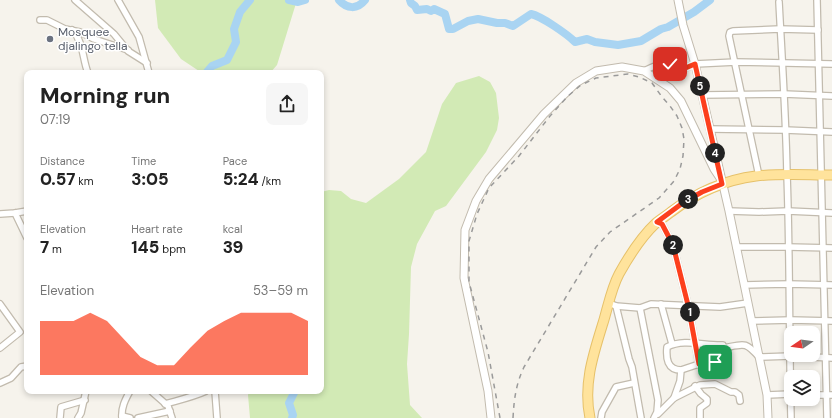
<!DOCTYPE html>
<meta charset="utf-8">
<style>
body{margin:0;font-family:"DM Sans",sans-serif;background:#f6f6f6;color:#222;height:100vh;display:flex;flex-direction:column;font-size:15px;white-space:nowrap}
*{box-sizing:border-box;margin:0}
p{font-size:13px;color:#767676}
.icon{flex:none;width:22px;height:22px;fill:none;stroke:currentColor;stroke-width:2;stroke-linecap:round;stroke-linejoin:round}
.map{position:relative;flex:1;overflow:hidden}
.drawer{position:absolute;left:24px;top:70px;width:300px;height:324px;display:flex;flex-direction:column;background:#fff;border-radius:8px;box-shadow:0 2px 6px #0003}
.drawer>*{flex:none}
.needle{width:26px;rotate:257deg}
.buttons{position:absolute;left:784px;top:326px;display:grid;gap:8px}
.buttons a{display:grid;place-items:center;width:36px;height:36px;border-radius:8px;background:#fff;box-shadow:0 2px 6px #0003;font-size:20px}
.pin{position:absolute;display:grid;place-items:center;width:34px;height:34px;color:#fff;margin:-17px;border-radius:8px;box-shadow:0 2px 6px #0006}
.km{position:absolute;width:20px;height:20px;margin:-10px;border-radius:50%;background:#222;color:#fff;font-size:11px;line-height:20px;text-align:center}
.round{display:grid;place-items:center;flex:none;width:42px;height:42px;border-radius:8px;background:#f6f6f6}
.head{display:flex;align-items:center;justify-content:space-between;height:68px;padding:0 16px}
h1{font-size:22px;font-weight:800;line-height:30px}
.metrics{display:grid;grid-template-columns:repeat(3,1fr);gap:6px;height:68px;padding:4px 16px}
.metrics div{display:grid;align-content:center}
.metrics b{font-size:17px;font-weight:800}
.metrics small{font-size:11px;font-weight:400}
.metrics p{font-size:11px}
.chart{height:112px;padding:8px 16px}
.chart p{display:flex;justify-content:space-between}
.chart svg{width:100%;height:72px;margin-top:4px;fill:#fc3f1d;opacity:.7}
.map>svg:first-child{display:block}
.green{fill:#d2eab5}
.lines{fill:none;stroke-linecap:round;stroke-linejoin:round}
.river{stroke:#a9d4f2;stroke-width:8}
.minor-casing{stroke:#c2bbae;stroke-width:8}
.tertiary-casing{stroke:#c2bbae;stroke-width:9}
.primary-casing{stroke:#e6c16a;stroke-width:11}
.minor{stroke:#fff;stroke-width:5.5}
.tertiary{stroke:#fff;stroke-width:7}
.primary{stroke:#ffe39c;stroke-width:9}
.rail{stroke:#9a9a9a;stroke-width:1.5;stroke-dasharray:5 5;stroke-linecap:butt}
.route-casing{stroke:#fff;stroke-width:8}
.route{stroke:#fc3f1d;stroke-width:5}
.worship-dot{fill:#6b7280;stroke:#fff;stroke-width:1.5}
.labels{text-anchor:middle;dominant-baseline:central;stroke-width:3;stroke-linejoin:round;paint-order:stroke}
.worship-label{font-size:12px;fill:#5b616d;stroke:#fff;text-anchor:start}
</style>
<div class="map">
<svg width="832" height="418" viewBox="0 0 832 418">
<rect width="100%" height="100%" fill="#f6f3ec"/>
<g class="green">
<polygon points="155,0 297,0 277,65 270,73 202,73 181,59 158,28"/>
<polygon points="479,76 490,82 496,93 499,118 497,130 486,152 446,206 435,211 417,244 411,267 409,334 407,364 410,405 422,418 250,418 248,395 249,391 321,391 321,192 329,190 341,191 351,199 366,203 399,179 426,152 442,104 456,83"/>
</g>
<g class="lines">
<g class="river">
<polyline points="289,0 298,2 305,0"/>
<path d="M339 0C347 9 357 10 365 0"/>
<path d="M410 0 411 3 415 6 417 10 427 9 431 11 434 9 445 14 449 29H453L468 21 478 19 497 23H505L513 26 531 14C541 16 567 34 575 42L587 39 595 42 618 45 641 41 661 29 668 27 694 12 710 0"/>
<polyline points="206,73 212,66 227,60 236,42 234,29 240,12 250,0"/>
<polyline points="292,418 293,415 289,403 295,391"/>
</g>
<g class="minor-casing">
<g id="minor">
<polyline points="75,0 114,34 128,51 147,63"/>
<polyline points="118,0 139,37 149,73"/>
<polyline points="817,0 827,418"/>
<path d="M779 2C782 59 786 117 787 175 790 256 789 337 791 418"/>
<polyline points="40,20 47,20 65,29 80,32 94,39 128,50"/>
<path d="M72 30C84 42 82 58 88 73"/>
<path d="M644 71C661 62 665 61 683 69L695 64 736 62 832 64"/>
<polyline points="702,95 784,94 832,96"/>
<polyline points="710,129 785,130 832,132"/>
<polyline points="759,176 729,36 730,32 733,31 780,29 818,30"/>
<polyline points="729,211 759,212 788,211 832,213"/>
<polyline points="15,213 27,238"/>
<polyline points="0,214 15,213 27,211"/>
<polyline points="657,222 662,224 673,245 688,305 699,364"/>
<polyline points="736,247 788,247 832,248"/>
<polyline points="744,285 789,284 832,285"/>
<polyline points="609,303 616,306 640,308 651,304 720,307 748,303"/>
<polyline points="0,304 20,332 0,348"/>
<polyline points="661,304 672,344"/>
<polyline points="616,306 629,359 632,367 641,418"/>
<polyline points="640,308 658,400 657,412 654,418"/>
<polyline points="752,321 791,320 832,321"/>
<path d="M681 370C667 370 666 358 667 347 684 338 705 346 723 345L724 348C744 344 745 341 759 357L791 356 832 358"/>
<polyline points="0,383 11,378 21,367 27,366"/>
<polyline points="695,386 701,394 707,399 707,403 700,408 700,418"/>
<polyline points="151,391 168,406 172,418"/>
<polyline points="215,391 217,418"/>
<polyline points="767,395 791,394"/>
<polyline points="813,395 832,395"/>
<polyline points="674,398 680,381 681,370 699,364 718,361 722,354 724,348"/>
<path d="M165 404C179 400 193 397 206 391"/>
<polyline points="658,414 674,398 700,385 715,384 731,392 735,392 739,395 740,401"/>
<polyline points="122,416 130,418"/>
<polyline points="60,418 61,407 85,400"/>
<polyline points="78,418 81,413 86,391"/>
<path d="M122 418C121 408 125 400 130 391"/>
<polyline points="138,418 170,411"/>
<polyline points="601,418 602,412 616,387 634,383"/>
</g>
</g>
<g class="tertiary-casing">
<g id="tertiary">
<polyline points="678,0 683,25 695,64 729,211 767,395 768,418"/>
<polyline points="491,418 488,391 464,278 465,230 476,201 489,179 544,114 576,83 596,71 622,67 644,71 670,88 681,101 714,169 722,181"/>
</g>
</g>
<g class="primary-casing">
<path id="primary" d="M590 418C583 385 593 355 603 323 608 307 611 289 619 274 629 256 641 237 656 223 661 219 666 216 671 212 696 193 724 180 756 176 782 173 807 175 832 175"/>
</g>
<use href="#minor" class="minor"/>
<use href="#tertiary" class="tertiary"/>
<use href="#primary" class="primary"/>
<path class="rail" d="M500 418 488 352 469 282V241L477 214 489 188 519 156 550 116 568 96 581 85 596 78 628 74 639 77 652 83 662 97 670 106 677 116 682 128 684 139 683 156 680 169 674 181 667 189 659 198 610 232 596 247 524 367C516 384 514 399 513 418"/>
</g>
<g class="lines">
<g class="route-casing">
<polyline id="route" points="670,64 683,69 695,64 722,184 702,192 684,202 657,222 662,224 673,245 688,305 699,364 715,362"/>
</g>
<use href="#route" class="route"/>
</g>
<circle class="worship-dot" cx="50" cy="39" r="4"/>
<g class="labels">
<g class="worship-label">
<text x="58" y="32">Mosquee<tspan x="58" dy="14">djalingo tella</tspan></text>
</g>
</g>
</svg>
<div class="buttons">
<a><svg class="needle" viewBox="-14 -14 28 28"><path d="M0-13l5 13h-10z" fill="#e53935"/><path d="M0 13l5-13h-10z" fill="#767676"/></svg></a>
<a><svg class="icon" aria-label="layers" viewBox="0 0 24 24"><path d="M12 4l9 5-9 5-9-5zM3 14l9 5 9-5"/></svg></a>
</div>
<div class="pin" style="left:715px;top:362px;background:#1e9e55"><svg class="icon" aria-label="arrive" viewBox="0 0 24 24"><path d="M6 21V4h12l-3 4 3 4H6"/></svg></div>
<div class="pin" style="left:670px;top:64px;background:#d93025"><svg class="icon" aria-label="check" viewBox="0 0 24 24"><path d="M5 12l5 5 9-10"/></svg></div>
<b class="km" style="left:690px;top:312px">1</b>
<b class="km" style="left:673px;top:245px">2</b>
<b class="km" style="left:688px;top:199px">3</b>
<b class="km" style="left:715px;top:153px">4</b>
<b class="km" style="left:700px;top:86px">5</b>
<section class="drawer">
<div class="head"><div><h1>Morning run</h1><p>07:19</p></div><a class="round"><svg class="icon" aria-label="share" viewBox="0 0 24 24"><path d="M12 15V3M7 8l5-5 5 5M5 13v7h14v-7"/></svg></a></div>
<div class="metrics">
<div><p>Distance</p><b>0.57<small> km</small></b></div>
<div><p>Time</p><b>3:05</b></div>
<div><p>Pace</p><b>5:24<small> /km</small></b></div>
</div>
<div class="metrics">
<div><p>Elevation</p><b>7<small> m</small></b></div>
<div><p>Heart rate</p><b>145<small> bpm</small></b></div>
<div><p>kcal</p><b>39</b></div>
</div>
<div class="chart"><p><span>Elevation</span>53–59 m</p>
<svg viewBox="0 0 160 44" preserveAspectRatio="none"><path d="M0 44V11L10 11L20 11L30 6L40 11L50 22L60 33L70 38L80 38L90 27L100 17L110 11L120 6L130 6L140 6L150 6L160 11V44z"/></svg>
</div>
</section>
</div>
